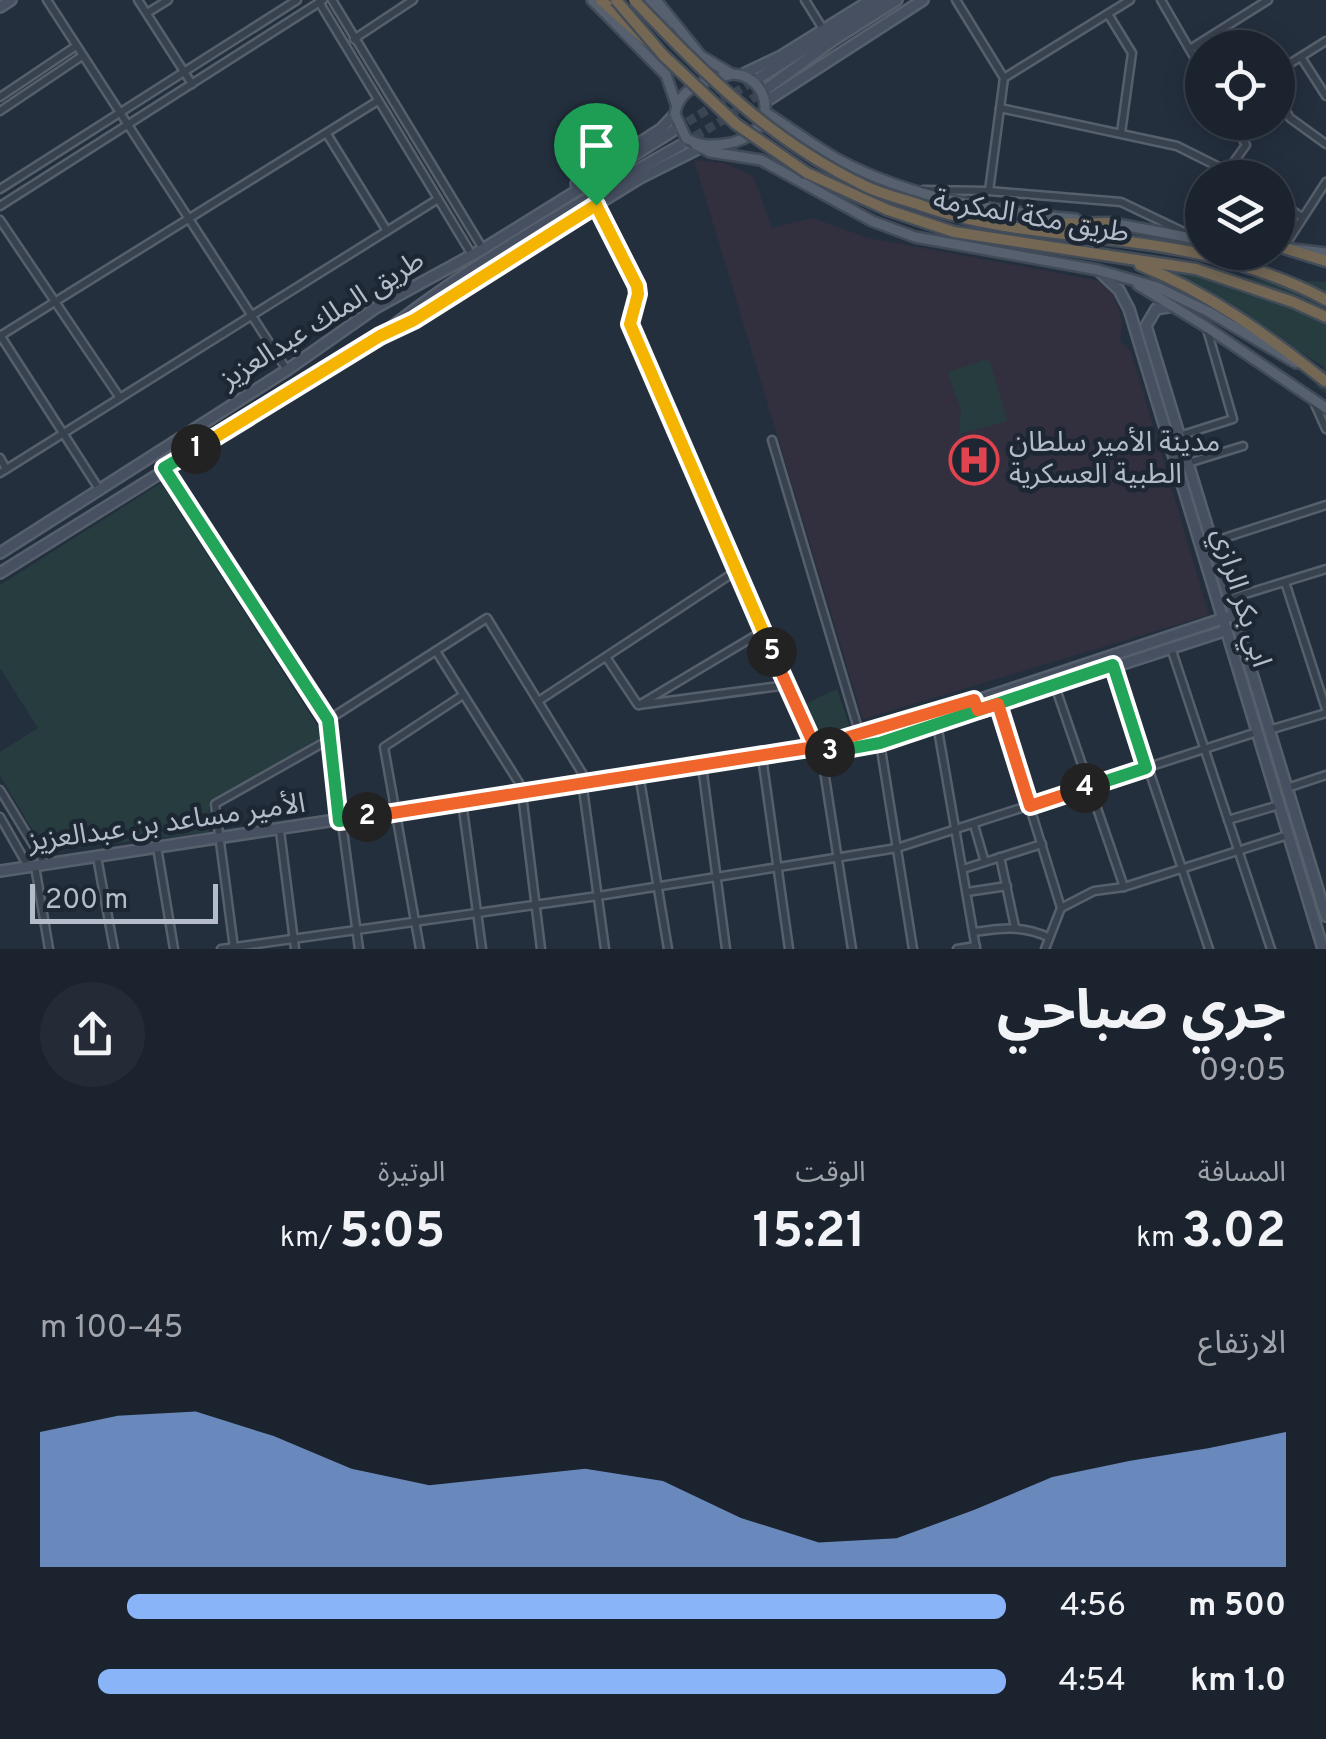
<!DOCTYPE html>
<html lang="ar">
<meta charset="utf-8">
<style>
body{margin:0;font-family:Overpass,"Noto Sans Arabic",sans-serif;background:#242b36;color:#f1f3f6;direction:rtl;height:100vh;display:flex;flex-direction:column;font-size:38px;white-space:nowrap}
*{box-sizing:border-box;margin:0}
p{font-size:32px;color:#a0a4aa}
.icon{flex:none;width:55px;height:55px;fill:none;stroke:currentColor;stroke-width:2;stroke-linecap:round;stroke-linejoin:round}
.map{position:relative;height:949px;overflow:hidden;direction:ltr}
.details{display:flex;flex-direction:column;background:#1b232e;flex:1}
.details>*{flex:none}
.buttons{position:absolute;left:1185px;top:30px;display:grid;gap:20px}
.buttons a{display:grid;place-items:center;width:110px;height:110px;border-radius:50%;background:#1b232e;box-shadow:0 5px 25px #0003,0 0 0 2px #39404a;font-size:50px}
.scale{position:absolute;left:30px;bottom:25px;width:188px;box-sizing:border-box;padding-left:10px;border:5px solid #b4bcc9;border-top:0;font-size:28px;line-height:35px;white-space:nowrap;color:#b4bcc9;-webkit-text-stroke:8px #1d2633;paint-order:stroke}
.pin{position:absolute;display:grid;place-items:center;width:85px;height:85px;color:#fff;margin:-102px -42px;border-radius:50% 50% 50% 0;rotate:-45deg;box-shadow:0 0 10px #0007}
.pin .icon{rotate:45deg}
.km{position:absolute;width:50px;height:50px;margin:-25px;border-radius:50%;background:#222;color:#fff;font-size:28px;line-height:50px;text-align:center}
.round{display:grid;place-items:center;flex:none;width:105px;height:105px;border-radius:52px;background:#242b36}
.summary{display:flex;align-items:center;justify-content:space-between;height:170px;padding:0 40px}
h1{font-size:55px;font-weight:700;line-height:75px}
.figures{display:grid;grid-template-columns:repeat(3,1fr);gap:15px;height:170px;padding:10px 40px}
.figures div{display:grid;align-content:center}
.figures b{font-size:50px;font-weight:700}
.figures small{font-size:28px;font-weight:400}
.figures p{font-size:28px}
.chart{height:280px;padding:20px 40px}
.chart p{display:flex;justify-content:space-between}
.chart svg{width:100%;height:180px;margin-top:10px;fill:#8ab4f8;opacity:.7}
ul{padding:0 40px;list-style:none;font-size:32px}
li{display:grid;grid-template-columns:160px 120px 1fr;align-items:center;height:75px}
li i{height:25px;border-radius:12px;background:#8ab4f8}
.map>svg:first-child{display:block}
.medical{fill:#32303f}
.green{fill:#263c3f}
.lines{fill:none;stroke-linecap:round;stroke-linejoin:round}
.secondary-tunnel{stroke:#3a4453;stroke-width:9;stroke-dasharray:9 4.5;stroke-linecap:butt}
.street-casing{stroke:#565f6c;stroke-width:11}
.secondary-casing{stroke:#565f6c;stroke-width:14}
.primary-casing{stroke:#414a57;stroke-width:14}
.highway-casing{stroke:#434c59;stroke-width:15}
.street{stroke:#38414e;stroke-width:6}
.secondary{stroke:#465061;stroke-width:9}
.primary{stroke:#56606e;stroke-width:9}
.highway{stroke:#746855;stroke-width:10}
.highway-bridge-casing{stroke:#434c59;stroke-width:15;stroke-linecap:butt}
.highway-bridge{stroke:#746855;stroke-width:10}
.split-1-casing{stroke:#fff;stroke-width:20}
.split-2-casing{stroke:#fff;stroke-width:20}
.split-3-casing{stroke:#fff;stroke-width:20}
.split-4-casing{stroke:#fff;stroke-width:20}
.split-5-casing{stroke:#fff;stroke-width:20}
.split-6-casing{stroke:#fff;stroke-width:20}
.split-1{stroke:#f5b400;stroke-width:12}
.split-2{stroke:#22a559;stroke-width:12}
.split-3{stroke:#f0652b;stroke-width:12}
.split-4{stroke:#22a559;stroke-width:12}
.split-5{stroke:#f0652b;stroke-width:12}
.split-6{stroke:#f5b400;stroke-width:12}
.labels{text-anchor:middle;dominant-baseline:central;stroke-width:9;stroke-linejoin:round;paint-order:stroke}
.street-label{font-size:28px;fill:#b4bcc9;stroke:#1d2633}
.poi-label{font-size:28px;fill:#b4bcc9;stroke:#1d2633;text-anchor:start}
</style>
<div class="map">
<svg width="1326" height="949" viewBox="0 0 1326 949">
<rect width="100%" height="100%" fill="#242f3e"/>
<polygon class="medical" points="694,160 724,163 753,176 772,228 812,218 868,238 1101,281 1112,292 1119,310 1122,322 1120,341 1131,352 1209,615 863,719"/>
<g class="green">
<polygon points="1176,274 1326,282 1326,394 1315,386 1324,367"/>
<polygon points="985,360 990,361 1007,421 959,434 961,410 948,372"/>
<polygon points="161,483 324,736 209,802 209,832 46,852 0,776 0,752 38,728 0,668 0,585"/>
<polygon points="837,689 851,730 817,739 803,705"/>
</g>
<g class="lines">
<g class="secondary-tunnel">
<polyline points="676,129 757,79"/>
<polyline points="683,143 725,119 766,89"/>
</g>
<g class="street-casing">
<g id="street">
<polyline points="47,0 287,370"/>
<polyline points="138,0 192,84"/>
<polyline points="332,0 480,244"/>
<polyline points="805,0 823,29"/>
<polyline points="956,0 1004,78 989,191"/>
<polyline points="1161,0 1202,71"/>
<polyline points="319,2 469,250"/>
<polyline points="147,13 168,0"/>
<polyline points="1108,14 1132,53 1121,133"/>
<polyline points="354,39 413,0"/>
<polyline points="1190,49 1268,0"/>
<polyline points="1301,57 1326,96"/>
<polyline points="1278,71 1326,41"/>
<polyline points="1004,78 1130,0"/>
<polyline points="0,97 76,46"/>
<polyline points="1278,97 1290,118 1326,144"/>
<polyline points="1000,108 1177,146 1241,178"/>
<polyline points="0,111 82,56"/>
<polyline points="327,134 387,231"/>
<polyline points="1228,170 1246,145 1233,122"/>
<polyline points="0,189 297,0"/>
<polyline points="923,190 989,191 1121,202 1188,234"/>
<polyline points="1278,201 1302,217"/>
<path d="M596 205 637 287C639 298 631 311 630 324L736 571 822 758 852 949"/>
<polyline points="0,206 323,0"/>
<polyline points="0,220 120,398"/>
<polyline points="1284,247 1326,182"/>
<polyline points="0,335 99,489"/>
<polyline points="0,336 376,102"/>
<polyline points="1313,400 1326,429"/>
<polyline points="1179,436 1233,419 1206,326"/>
<polyline points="772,440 860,735"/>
<polyline points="0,458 6,469"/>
<polyline points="1188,463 1243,446"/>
<polyline points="165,469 328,720 359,949"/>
<polyline points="0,473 438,199"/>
<polyline points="1212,542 1326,505"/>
<polyline points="1285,582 1326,709"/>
<polyline points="1229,599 1326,569"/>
<polyline points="1171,648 1271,949"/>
<polyline points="436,651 521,786 541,949"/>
<polyline points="606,657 638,705 787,685"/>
<polyline points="1114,666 1209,949"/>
<polyline points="1055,686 1124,887"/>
<polyline points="540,700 736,571"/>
<polyline points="998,704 1061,908"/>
<polyline points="639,705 763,631"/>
<polyline points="328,720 487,618 587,781 583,789 605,949"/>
<polyline points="937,724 976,949"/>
<polyline points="1269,730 1326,713"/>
<polyline points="880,743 913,949"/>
<polyline points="762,757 789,949"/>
<polyline points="702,766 726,949"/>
<polyline points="639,774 668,949"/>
<polyline points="1287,788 1326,775"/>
<polyline points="0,790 45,864"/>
<polyline points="462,802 482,949"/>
<polyline points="0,817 29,868"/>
<polyline points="1228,820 1279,805"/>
<polyline points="974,825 984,859"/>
<polyline points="280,831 295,949"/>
<polyline points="157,847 174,949"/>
<polyline points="97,857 114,949"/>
<polyline points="1000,857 1015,927"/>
<polyline points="35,866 49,949"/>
<polyline points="963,869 1042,844"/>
<polyline points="967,892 1007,886"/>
<polyline points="1061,908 1094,891 1124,887 1288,835"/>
<path d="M974 932C1002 928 1022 925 1048 937"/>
<polyline points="234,948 215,804 330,739"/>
<polyline points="221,949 598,896 897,848 1257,732"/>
<polyline points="420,949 384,747 463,695"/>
<polyline points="957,949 976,946"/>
<polyline points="1045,949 1061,908"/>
</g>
</g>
<g class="secondary-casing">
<g id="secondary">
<polyline points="0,7 11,0"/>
<polyline points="741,75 781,56 871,0"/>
<polyline points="759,78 883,0"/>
<polyline points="769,87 832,41 897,0"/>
<polyline points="765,102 923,0"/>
<polyline points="576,184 661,129 675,114"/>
<polyline points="1100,272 1119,290 1129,309 1323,949"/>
<polyline points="1173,306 1156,309 1146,326 1326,916"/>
<polyline points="396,329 640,178 704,146"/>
<polyline points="0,553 287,370 377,307 483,249 673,131"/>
<path d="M0 573 379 337C469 264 581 202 681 145"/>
<polyline points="817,748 833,753 880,743 1227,630"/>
<polyline points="0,871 815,747 951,709 1234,615"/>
</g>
</g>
<g class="primary-casing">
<g id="primary">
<polyline points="592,0 666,75 676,104"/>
<polyline points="645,0 668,29"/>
<polyline points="656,0 701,56 730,73"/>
<path d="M733 74C772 76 782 136 725 144 711 146 699 146 686 138L675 114C679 86 709 79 733 74Z"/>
<path d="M765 112C789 127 812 145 837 159 912 199 993 211 1076 219"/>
<polyline points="695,144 710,152 761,160 872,221 915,237 1098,270 1157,287 1209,312 1296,363"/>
<polyline points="1112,223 1202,240"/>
<polyline points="1278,247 1326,253"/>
<polyline points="1138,285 1205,326 1326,408"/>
</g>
</g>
<g class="highway-casing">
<g id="highway">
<polyline points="601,0 656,49"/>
<polyline points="807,173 888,210 954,232 1196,269 1293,302 1326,317"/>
<path d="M923 206C1006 235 1095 233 1181 250 1226 258 1286 278 1326 300"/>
<polyline points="1025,224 1115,223"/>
<polyline points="1284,248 1326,261"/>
<path d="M1140 265C1209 293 1267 335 1325 381"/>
</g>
</g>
<use href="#street" class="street"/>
<use href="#secondary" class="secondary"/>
<use href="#primary" class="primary"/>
<use href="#highway" class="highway"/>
<g class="highway-bridge-casing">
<g id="highway-bridge">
<polyline points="616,0 663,55 736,124 807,173"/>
<path d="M634 0C707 76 769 140 865 186 883 195 904 199 923 206"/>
</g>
</g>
<use href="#highway-bridge" class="highway-bridge"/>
</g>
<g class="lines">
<g class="split-1-casing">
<polyline id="split-1" points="196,449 380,336 414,320 596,205"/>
</g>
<g class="split-2-casing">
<polyline id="split-2" points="196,449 164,468 328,720 339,821 367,817"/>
</g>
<g class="split-3-casing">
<polyline id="split-3" points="367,817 815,747 830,752"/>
</g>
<g class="split-4-casing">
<polyline id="split-4" points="830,752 880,743 1113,665 1146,768 1085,788"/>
</g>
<g class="split-5-casing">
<polyline id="split-5" points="772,652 815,747 974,700 978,710 998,704 1030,806 1085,788"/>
</g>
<g class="split-6-casing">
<polyline id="split-6" points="596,205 637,286 638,294 630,324 772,652"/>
</g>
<use href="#split-1" class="split-1"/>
<use href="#split-2" class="split-2"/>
<use href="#split-3" class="split-3"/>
<use href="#split-4" class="split-4"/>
<use href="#split-5" class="split-5"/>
<use href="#split-6" class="split-6"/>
</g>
<defs>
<g id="hospital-ring" transform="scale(2.5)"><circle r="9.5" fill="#1d2633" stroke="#e0444e" stroke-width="1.5"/><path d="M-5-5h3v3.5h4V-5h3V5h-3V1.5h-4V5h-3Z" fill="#e0444e"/></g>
</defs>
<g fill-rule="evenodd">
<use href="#hospital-ring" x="974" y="460"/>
</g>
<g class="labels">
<g class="street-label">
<text transform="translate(1031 218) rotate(10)">طريق مكة المكرمة</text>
<text transform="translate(323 321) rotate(-32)">طريق الملك عبدالعزيز</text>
<text transform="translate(1240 598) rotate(73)">ابي بكر الرازي</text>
<text transform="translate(167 824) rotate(-8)">الأمير مساعد بن عبدالعزيز</text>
</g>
<g class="poi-label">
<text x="1009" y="444">مدينة الأمير سلطان<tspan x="1009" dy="32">الطبية العسكرية</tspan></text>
</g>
</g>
</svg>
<div class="buttons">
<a><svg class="icon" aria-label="locate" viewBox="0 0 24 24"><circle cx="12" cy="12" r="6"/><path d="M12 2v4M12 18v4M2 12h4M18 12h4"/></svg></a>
<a><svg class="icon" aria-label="layers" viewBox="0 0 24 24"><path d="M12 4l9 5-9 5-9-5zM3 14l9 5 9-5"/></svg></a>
</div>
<div class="scale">200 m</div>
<div class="pin" style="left:596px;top:205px;background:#1e9e55"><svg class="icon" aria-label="arrive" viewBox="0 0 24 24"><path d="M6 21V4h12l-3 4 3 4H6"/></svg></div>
<b class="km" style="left:196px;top:449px">1</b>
<b class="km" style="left:367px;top:817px">2</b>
<b class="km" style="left:830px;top:752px">3</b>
<b class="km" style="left:1085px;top:788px">4</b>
<b class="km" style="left:772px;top:652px">5</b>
</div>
<section class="details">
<div class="summary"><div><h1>جري صباحي</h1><p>09:05</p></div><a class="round"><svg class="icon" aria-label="share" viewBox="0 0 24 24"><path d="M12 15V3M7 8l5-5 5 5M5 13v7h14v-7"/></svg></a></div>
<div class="figures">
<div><p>المسافة</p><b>3.02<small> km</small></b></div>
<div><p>الوقت</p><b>15:21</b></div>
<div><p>الوتيرة</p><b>5:05<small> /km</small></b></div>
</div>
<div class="chart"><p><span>الارتفاع</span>45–100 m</p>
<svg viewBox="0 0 160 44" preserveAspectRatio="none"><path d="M0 44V11L10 7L20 6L30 12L40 20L50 24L60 22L70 20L80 23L90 32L100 38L110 37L120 30L130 22L140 18L150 15L160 11V44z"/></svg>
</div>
<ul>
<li><b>500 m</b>4:56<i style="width:91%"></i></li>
<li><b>1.0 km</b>4:54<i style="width:94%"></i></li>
</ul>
</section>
